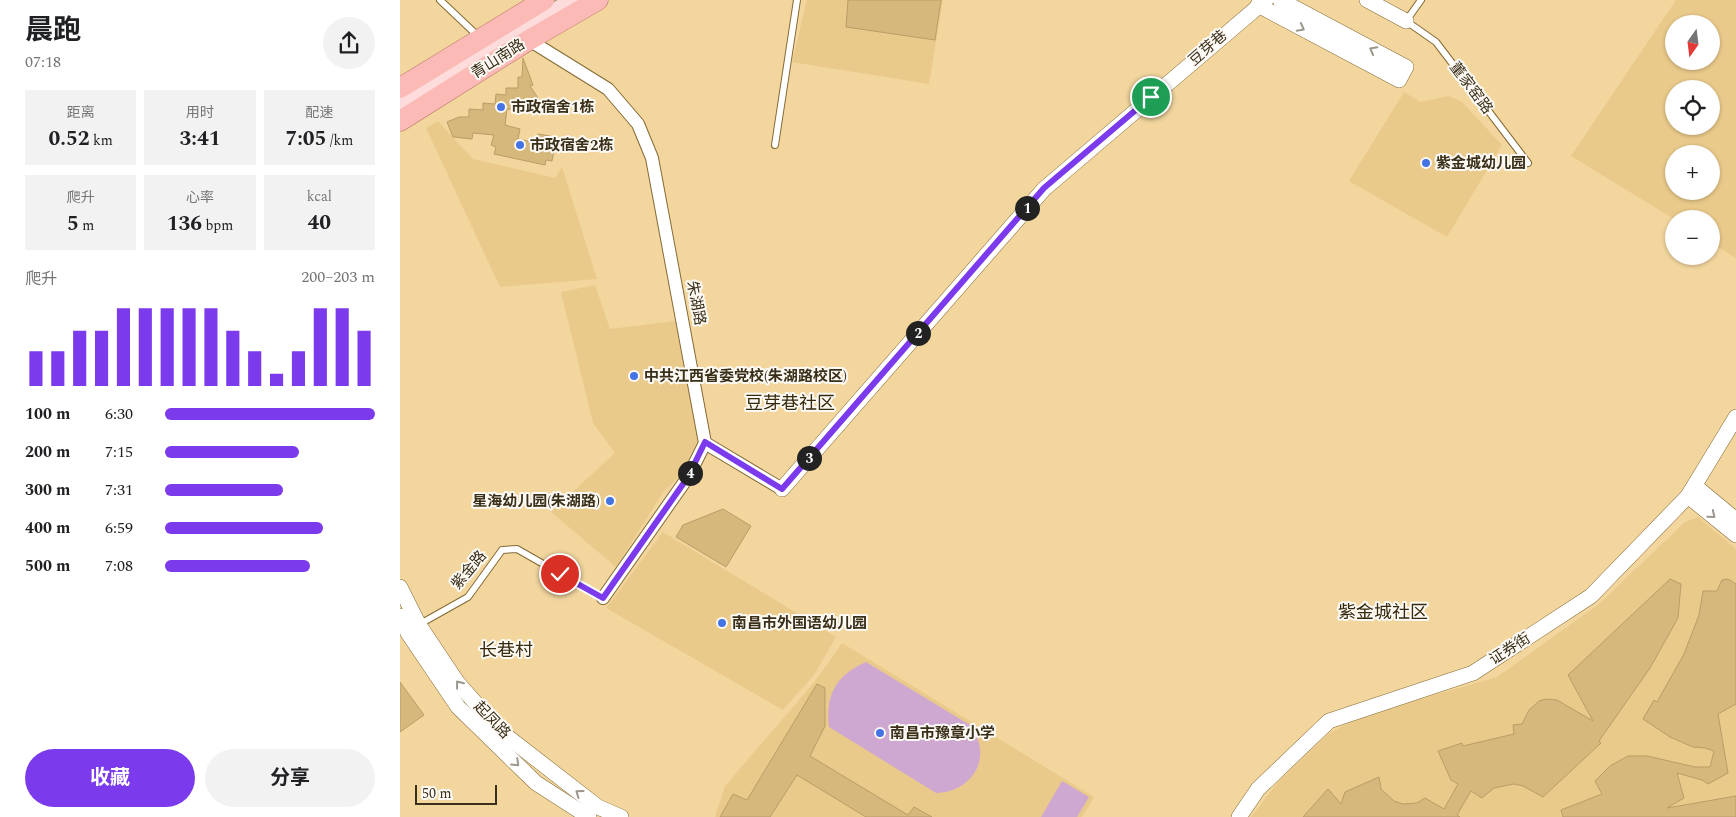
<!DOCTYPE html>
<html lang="zh">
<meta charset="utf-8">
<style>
body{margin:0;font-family:Spectral,"Noto Sans SC",serif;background:#f2f2f2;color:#202124;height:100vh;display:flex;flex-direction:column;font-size:19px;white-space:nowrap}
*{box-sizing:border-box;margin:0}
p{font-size:16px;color:#757577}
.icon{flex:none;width:28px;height:28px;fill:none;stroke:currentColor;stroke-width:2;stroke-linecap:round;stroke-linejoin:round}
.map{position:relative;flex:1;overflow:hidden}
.sheet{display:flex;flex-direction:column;background:#fff;width:400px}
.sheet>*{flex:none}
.needle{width:32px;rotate:194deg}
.tools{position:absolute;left:1265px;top:15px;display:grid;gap:10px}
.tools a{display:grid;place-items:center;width:55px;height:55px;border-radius:50%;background:#fff;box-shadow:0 1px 4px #0004;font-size:25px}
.scale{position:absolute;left:15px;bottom:12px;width:82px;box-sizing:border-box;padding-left:5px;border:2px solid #3a2f19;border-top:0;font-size:14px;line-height:18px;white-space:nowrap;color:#3a2f19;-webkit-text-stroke:4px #fdfaf5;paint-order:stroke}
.pin{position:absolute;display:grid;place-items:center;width:42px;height:42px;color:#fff;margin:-21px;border:2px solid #fff;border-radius:50%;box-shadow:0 1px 5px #0007}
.km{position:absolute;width:25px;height:25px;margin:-12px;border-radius:50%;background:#222;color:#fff;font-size:14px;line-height:25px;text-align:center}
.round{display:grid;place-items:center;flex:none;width:52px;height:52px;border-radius:26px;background:#f2f2f2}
.summary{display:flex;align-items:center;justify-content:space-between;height:85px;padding:0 25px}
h1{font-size:28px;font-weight:700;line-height:38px}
.stats{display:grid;grid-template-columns:repeat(3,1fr);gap:8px;height:85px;padding:5px 25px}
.stats div{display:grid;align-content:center;border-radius:0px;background:#f2f2f2;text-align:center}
.stats b{font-size:21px;font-weight:700}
.stats small{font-size:14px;font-weight:400}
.stats p{font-size:14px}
.chart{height:140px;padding:10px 25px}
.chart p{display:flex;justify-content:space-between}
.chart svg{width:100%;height:90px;margin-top:5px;stroke:#7c3aed;stroke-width:6}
.cta{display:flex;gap:10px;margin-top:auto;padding:10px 25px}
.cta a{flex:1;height:58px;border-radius:30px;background:#7c3aed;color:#fff;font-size:20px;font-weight:700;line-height:58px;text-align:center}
.cta a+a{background:#f2f2f2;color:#202124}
ul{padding:0 25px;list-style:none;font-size:16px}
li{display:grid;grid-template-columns:80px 60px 1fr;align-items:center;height:38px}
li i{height:12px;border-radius:6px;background:#7c3aed}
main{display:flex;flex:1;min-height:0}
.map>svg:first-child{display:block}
.built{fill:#eaca8a;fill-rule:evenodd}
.green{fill:#cea8d0}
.building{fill:#d6b87c;stroke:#b89d66}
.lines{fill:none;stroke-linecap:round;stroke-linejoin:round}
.service-casing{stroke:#846a34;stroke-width:8}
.minor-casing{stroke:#846a34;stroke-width:14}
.tertiary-casing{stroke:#846a34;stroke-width:16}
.secondary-casing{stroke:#846a34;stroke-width:19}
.primary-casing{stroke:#b66b60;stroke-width:21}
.service{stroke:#fff;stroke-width:6}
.minor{stroke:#fff;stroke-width:12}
.tertiary{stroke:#fff;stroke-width:15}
.secondary{stroke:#fddcdb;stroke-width:18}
.primary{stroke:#fbbab6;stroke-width:20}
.oneway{stroke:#9c978c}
.route-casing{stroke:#fff;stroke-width:10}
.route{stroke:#7c3aed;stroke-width:6}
.poi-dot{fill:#4373e4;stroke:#fdfaf5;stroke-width:2}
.labels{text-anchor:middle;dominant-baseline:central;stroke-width:4;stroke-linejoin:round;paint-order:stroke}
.street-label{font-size:15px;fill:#3a2f19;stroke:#fdfaf5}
.poi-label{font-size:15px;font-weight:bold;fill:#3a2f19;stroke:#fdfaf5;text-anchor:start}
.quarter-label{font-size:18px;fill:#36290b;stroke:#fdfaf5}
</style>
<main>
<section class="sheet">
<div class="summary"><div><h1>晨跑</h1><p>07:18</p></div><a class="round"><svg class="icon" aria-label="share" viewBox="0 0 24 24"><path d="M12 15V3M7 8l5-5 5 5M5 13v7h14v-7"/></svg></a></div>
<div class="stats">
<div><p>距离</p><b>0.52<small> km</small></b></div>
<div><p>用时</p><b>3:41</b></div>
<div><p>配速</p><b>7:05<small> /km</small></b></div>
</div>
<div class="stats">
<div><p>爬升</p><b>5<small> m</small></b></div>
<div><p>心率</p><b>136<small> bpm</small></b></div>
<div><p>kcal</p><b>40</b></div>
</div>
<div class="chart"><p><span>爬升</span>200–203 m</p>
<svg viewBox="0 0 160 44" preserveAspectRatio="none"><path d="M5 44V27M15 44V27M25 44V17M35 44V17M45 44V6M55 44V6M65 44V6M75 44V6M85 44V6M95 44V17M105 44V27M115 44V38M125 44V27M135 44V6M145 44V6M155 44V17"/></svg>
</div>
<ul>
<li><b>100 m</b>6:30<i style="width:100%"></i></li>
<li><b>200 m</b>7:15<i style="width:64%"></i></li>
<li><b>300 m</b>7:31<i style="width:56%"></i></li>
<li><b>400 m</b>6:59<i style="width:75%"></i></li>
<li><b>500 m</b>7:08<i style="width:69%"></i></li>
</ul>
<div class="cta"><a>收藏</a><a>分享</a></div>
</section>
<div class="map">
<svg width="1336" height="817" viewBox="0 0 1336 817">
<rect width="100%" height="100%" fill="#f2d69e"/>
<g class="built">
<polygon points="407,0 543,0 529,84 392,62"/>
<path d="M1276 0H1336V258L1311 243V219H1274L1171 156ZM1274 24H1311V61H1274ZM1274 89H1311V126H1274ZM1274 154H1311V191H1274Z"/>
<polygon points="1004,92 1020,102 1049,96 1062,102 1102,145 1047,237 949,181"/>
<polygon points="38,121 73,159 155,178 162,167 197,279 100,287 26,128"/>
<polygon points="195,285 210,329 275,321 298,440 281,475 264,491 216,567 151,512 215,453 193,423 161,292"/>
<polygon points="1298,517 1336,549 1336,817 851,817 878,782 928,734 950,722 982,710 1097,677 1199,604 1285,522"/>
<polygon points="263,532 436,637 414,675 383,710 206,608"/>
<polygon points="442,643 694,797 682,817 315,817 325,786 416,680"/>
</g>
<g class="green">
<path d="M466 662 570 725C594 756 573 792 536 793L429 727C425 695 436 675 466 662Z"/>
<polygon points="662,781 689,797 677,817 641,817"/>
</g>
<g class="building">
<polygon points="448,0 541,0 535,40 446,27"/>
<polygon points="123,58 133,85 130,86 138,98 130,103 119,102 118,110 107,109 105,125 120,129 118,139 136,143 138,134 150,136 147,145 155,147 152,161 146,160 145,165 94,154 96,147 91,145 94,135 73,133 72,139 53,137 47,122 59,117 69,117 69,109 83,110 83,103 95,104 96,94 106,95 106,88 118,88 118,77 122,77"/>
<polygon points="323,509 351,526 326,567 276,537 283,525"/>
<polygon points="1270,579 1281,584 1278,618 1250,668 1199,741 1201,743 1143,797 1123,786 1114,784 1094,788 1082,798 1071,791 1057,815 1060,817 903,817 928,789 941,804 945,792 979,777 981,789 994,801 1003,804 1017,803 1025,798 1044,809 1058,784 1051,780 1038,751 1062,743 1063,746 1114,734 1113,725 1122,724 1129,710 1139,701 1146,699 1157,700 1193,721 1168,675"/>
<polygon points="1328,579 1336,584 1336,704 1318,714 1328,773 1308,784 1302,780 1277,773 1284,798 1267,808 1336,796 1336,817 1163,817 1161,810 1202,794 1195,781 1210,766 1228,756 1247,756 1295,767 1310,767 1314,751 1305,748 1293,747 1270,737 1243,719 1254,700 1257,702 1284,654 1299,615 1303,591 1317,591 1322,580"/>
<polygon points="0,682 24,715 0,732"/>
<polygon points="417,684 425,688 425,726 410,756 508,815 514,807 532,817 466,817 397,775 370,817 320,817 333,794 347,800"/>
</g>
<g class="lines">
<g class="service-casing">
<g id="service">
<polyline points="40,0 79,37"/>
<polyline points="1021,0 1006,21 1036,42 1128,163"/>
<polyline points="375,145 397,0"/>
<polyline points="20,624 68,597 102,550 117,549 203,598"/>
</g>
</g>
<g class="minor-casing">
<g id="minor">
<polyline points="129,40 208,89 238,124 252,158 305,443 288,477 203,598"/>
<polyline points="305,443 382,489"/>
</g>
</g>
<g class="tertiary-casing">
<g id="tertiary">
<polyline points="967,0 1006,21"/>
<polyline points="858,5 999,80 1006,67 880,0"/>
<polyline points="1295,486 1336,520"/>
<polyline points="382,489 644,189 866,0"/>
<polyline points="1288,496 1336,535"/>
<polyline points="0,587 19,625 57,682 100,731 198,807 221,817"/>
<polyline points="0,616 8,633 58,707 136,783 189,817"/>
<polyline points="839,817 858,789 929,721 1073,673 1191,596 1288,496 1336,417"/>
</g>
</g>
<g class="secondary-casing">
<polyline id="secondary" points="0,104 175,0"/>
</g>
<g class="primary-casing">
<g id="primary">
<polyline points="0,88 144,0"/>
<polyline points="0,121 129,40 198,0"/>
</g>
</g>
<use href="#service" class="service"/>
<use href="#minor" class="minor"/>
<use href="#tertiary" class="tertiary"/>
<use href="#secondary" class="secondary"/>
<use href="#primary" class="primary"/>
</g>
<defs><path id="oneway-chevron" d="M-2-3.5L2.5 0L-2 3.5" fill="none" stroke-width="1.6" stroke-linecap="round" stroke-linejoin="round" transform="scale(1.25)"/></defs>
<g class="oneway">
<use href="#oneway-chevron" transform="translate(901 28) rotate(28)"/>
<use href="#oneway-chevron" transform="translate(973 50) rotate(-152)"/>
<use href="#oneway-chevron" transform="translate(1312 515) rotate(39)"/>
<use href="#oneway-chevron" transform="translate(59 684) rotate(-128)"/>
<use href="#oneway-chevron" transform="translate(116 763) rotate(44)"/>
<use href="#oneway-chevron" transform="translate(179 793) rotate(-144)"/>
</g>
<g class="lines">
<g class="route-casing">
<polyline id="route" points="160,574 203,598 288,477 305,442 382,489 644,188 751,97"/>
</g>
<use href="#route" class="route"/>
</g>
<g class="poi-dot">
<circle cx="101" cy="107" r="5"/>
<circle cx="120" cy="145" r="5"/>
<circle cx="1026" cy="163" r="5"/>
<circle cx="234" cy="376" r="5"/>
<circle cx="210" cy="501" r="5"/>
<circle cx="322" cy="623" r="5"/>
<circle cx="480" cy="733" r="5"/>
</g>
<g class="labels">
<g class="street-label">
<text transform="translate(808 48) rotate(-41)">豆芽巷</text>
<text transform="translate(98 59) rotate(-32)">青山南路</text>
<text transform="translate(1071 88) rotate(53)">董家窑路</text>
<text transform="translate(296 303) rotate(79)">朱湖路</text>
<text transform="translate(69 570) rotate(-50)">紫金路</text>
<text transform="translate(1110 649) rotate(-33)">证券街</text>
<text transform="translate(92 720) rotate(46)">起凤路</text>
</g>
<g class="poi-label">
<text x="111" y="107">市政宿舍1栋</text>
<text x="130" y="145">市政宿舍2栋</text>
<text x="1036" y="163">紫金城幼儿园</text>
<text x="244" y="376">中共江西省委党校(朱湖路校区)</text>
<text x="200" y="501" text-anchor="end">星海幼儿园(朱湖路)</text>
<text x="332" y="623">南昌市外国语幼儿园</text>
<text x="490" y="733">南昌市豫章小学</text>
</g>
<g class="quarter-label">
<text x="390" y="403">豆芽巷社区</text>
<text x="983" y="612">紫金城社区</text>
<text x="106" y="650">长巷村</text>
</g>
</g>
</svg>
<div class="tools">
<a><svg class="needle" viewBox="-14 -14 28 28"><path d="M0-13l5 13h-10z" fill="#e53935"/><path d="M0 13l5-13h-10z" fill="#757577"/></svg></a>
<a><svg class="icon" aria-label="locate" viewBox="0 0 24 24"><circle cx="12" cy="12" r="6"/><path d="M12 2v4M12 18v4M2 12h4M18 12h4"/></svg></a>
<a>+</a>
<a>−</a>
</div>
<div class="scale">50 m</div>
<div class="pin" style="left:751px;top:97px;background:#1e9e55"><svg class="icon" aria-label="arrive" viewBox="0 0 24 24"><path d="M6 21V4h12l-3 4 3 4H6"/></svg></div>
<div class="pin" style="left:160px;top:574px;background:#d93025"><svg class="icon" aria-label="check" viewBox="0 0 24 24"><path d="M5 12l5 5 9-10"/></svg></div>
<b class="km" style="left:627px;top:208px">1</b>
<b class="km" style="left:518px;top:333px">2</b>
<b class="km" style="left:409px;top:458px">3</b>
<b class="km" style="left:290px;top:473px">4</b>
</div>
</main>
